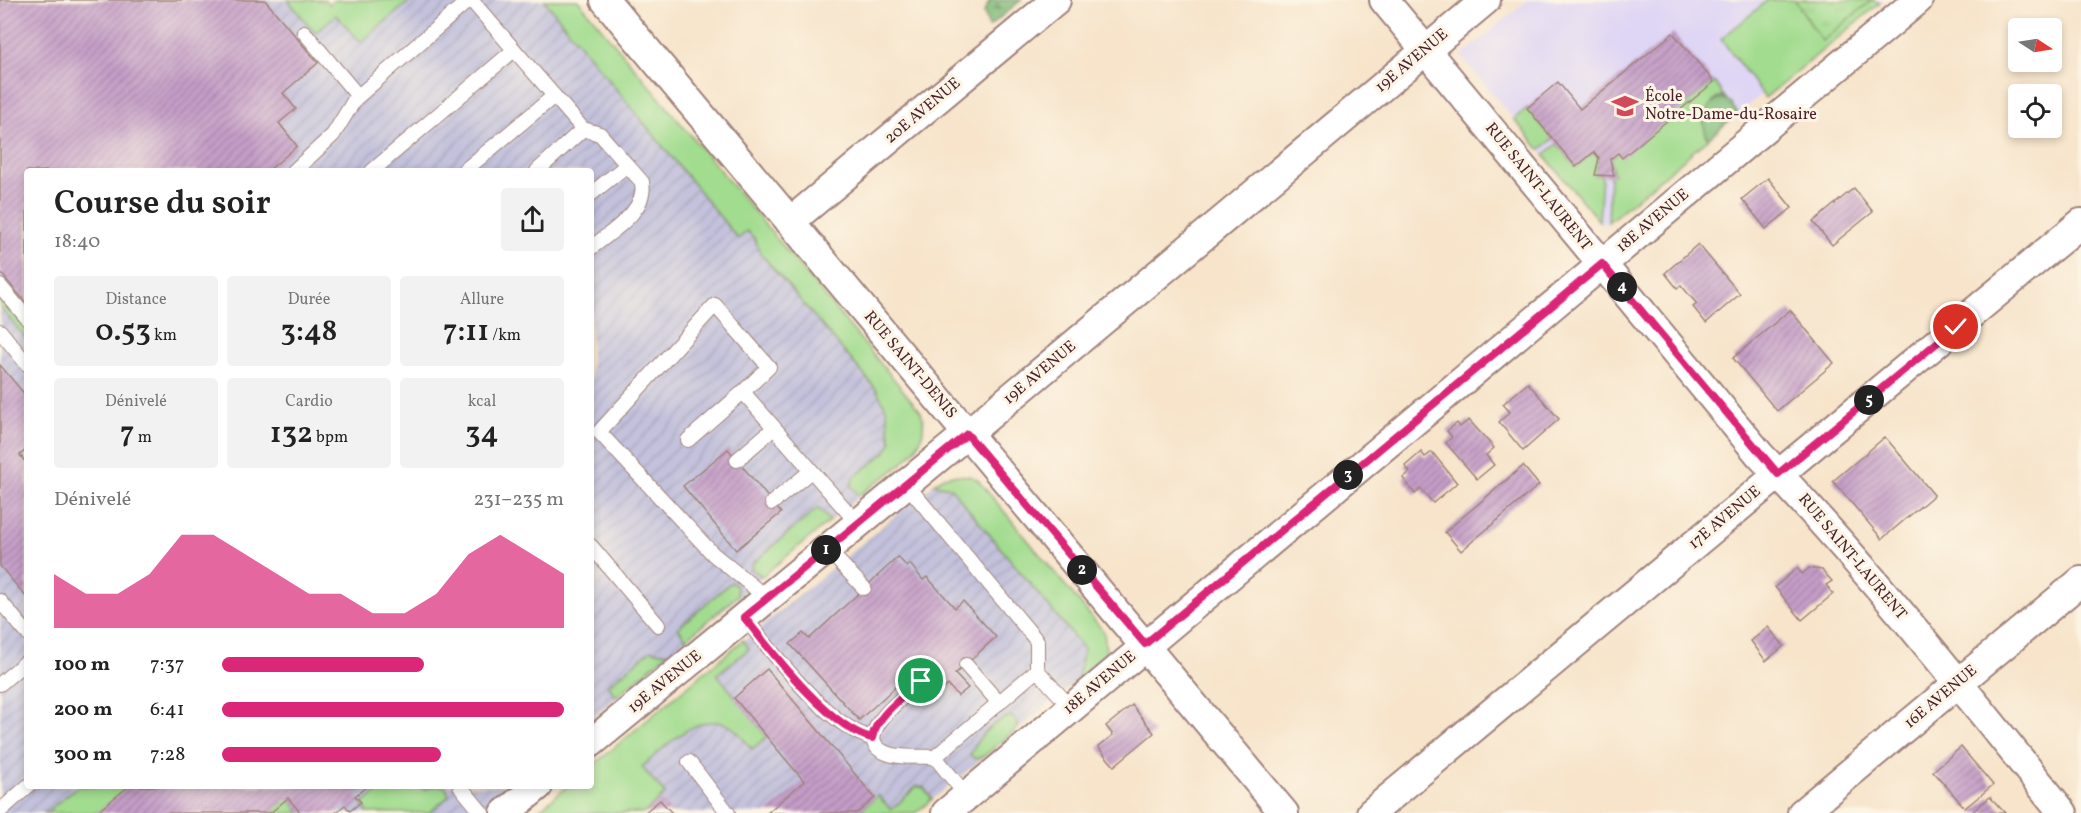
<!DOCTYPE html>
<html lang="fr">
<meta charset="utf-8">
<style>
body{margin:0;font-family:Vollkorn,serif;background:#f2f2f2;color:#222;height:100vh;display:flex;flex-direction:column;font-size:22px;white-space:nowrap}
*{box-sizing:border-box;margin:0}
p{font-size:20px;color:#767676}
.icon{flex:none;width:33px;height:33px;fill:none;stroke:currentColor;stroke-width:2;stroke-linecap:round;stroke-linejoin:round}
.map{position:relative;flex:1;overflow:hidden}
.details{position:absolute;left:24px;top:168px;width:570px;height:621px;display:flex;flex-direction:column;background:#fff;border-radius:6px;box-shadow:0 3px 9px #0003}
.details>*{flex:none}
.needle{width:39px;rotate:102deg}
.tools{position:absolute;left:2008px;top:18px;display:grid;gap:12px}
.tools a{display:grid;place-items:center;width:54px;height:54px;border-radius:6px;background:#fff;box-shadow:0 3px 9px #0003;font-size:30px}
.pin{position:absolute;display:grid;place-items:center;width:51px;height:51px;color:#fff;margin:-26px;border:3px solid #fff;border-radius:50%;box-shadow:0 2px 6px #0007}
.km{position:absolute;width:30px;height:30px;margin:-15px;border-radius:50%;background:#222;color:#fff;font-size:16px;line-height:30px;text-align:center}
.round{display:grid;place-items:center;flex:none;width:63px;height:63px;border-radius:6px;background:#f2f2f2}
.overview{display:flex;align-items:center;justify-content:space-between;height:102px;padding:0 30px}
h1{font-size:33px;font-weight:600;line-height:45px}
.metrics{display:grid;grid-template-columns:repeat(3,1fr);gap:9px;height:102px;padding:6px 30px}
.metrics div{display:grid;align-content:center;border-radius:6px;background:#f2f2f2;text-align:center}
.metrics b{font-size:30px;font-weight:600}
.metrics small{font-size:16px;font-weight:400}
.metrics p{font-size:16px}
.chart{height:168px;padding:12px 30px}
.chart p{display:flex;justify-content:space-between}
.chart svg{width:100%;height:108px;margin-top:6px;fill:#db2777;opacity:.7}
ul{padding:0 30px;list-style:none;font-size:20px}
li{display:grid;grid-template-columns:96px 72px 1fr;align-items:center;height:45px}
li i{height:15px;border-radius:8px;background:#db2777}
.map>svg:first-child{display:block}
.built{fill:#dfd5f5}
.industrial{fill:url(#industrial-furrows)}
.grass{fill:#a2dc8f;stroke:#767e5d;stroke-width:1.5}
.forest{fill:url(#forest-firs);stroke:#666e52;stroke-width:1.5}
.park{fill:url(#park-tufts);stroke:#767e5d;stroke-width:1.5}
.building{fill:url(#building-hatch)}
.lines{fill:none;stroke-linecap:round;stroke-linejoin:round}
.service-casing{stroke:#a0827b;stroke-width:16}
.minor-casing{stroke:#a0827b;stroke-width:32}
.service{stroke:#fff;stroke-width:14}
.minor{stroke:#fff;stroke-width:28}
.route-casing{stroke:#fff;stroke-width:12}
.route{stroke:#db2777;stroke-width:8}
.labels{text-anchor:middle;dominant-baseline:central;stroke-width:6;stroke-linejoin:round;paint-order:stroke}
.street-label{font-size:16px;fill:#4a1f2b;stroke:#fcf5e5}
.poi-label{font-size:16px;fill:#4a1f2b;stroke:#fcf5e5;text-anchor:start}
</style>
<div class="map">
<svg width="2081" height="813" viewBox="0 0 2081 813">
<defs>
<pattern id="industrial-furrows" width="10" height="10" patternUnits="userSpaceOnUse" patternTransform="scale(1.5)"><rect width="10" height="10" fill="#c3c1db"/><path d="M-1 1l2-2M0 10L10 0M9 11l2-2" fill="none" stroke="#a9a5bc"/></pattern>
<pattern id="forest-firs" width="22" height="20" patternUnits="userSpaceOnUse" patternTransform="scale(1.5)"><rect width="22" height="20" fill="#81bc7a"/><path d="M5 1l3.5 6h-7zM16 11l3.5 6h-7z" fill="#6c9864"/></pattern>
<pattern id="park-tufts" width="24" height="20" patternUnits="userSpaceOnUse" patternTransform="scale(1.5)"><rect width="24" height="20" fill="#a2dc8f"/><path d="M3 7l-1-3M5 7V3M7 7l1-3M15 17l-1-3M17 17v-4M19 17l1-3" fill="none" stroke="#8dbc7c"/></pattern>
<pattern id="building-hatch" width="6" height="6" patternUnits="userSpaceOnUse" patternTransform="scale(1.5)"><rect width="6" height="6" fill="#c59ec8"/><path d="M-1 1l2-2M0 6l6-6M5 7l2-2" fill="none" stroke="#a280a3"/></pattern>
</defs>
<rect width="100%" height="100%" fill="#fcf5e5"/>
<filter id="ink" filterUnits="userSpaceOnUse"><feTurbulence type="fractalNoise" baseFrequency=".0167" numOctaves="2"/><feDisplacementMap in="SourceGraphic" scale="12" xChannelSelector="R" yChannelSelector="G"/><feConvolveMatrix kernelMatrix="1 2 1 2 8 2 1 2 1" color-interpolation-filters="sRGB"/></filter>
<filter id="wash" filterUnits="userSpaceOnUse"><feTurbulence type="fractalNoise" baseFrequency=".008" numOctaves="4" result="noise"/><feDisplacementMap in="SourceGraphic" scale="24" xChannelSelector="R" yChannelSelector="G"/><feGaussianBlur stdDeviation="1.35" result="paint"/><feColorMatrix in="noise" values="0 0 0 0 0 0 0 0 0 0 0 0 0 0 0 0 0 1.4 0 .05"/><feComposite in="paint" operator="in"/></filter>
<g filter="url(#wash)">
<rect width="100%" height="100%" fill="#f7e4cb"/>
<polygon class="built" points="1528,0 1884,0 1766,98 1762,94 1738,113 1604,224 1600,223 1461,56"/>
<g class="industrial">
<polygon points="0,0 288,0 315,32 336,14 361,42 411,0 578,0 921,412 925,421 918,448 591,719 591,171 27,171 27,786 510,786 478,813 0,813"/>
<polygon points="953,475 970,476 978,480 1104,632 1106,652 1082,676 916,813 535,813 568,786 591,786 591,767 934,484 943,477"/>
</g>
<g class="grass">
<polygon points="288,0 325,0 329,4 334,0 411,0 361,42 336,15 315,33"/>
<path d="M544 0H578L921 412C935 451 885 475 859 495L851 486 853 478 886 452 891 442 886 408 876 389 761 254 754 238 747 231 738 239Z"/>
<polygon points="1768,0 1795,0 1822,41 1872,0 1880,3 1765,98 1721,39"/>
<polygon points="1714,82 1723,95 1716,99 1704,122 1708,139 1608,222 1610,175 1614,175 1610,159"/>
<polygon points="1527,108 1553,139 1540,150 1514,119"/>
<polygon points="1557,144 1576,167 1594,152 1599,158 1595,175 1602,175 1599,221 1544,155"/>
<polygon points="0,297 27,330 27,340 0,307"/>
<polygon points="953,475 970,476 978,480 1104,632 1106,652 1082,676 1078,677 1084,649 950,487 934,484 943,477"/>
<polygon points="818,508 830,521 762,576 751,569 752,564"/>
<polygon points="731,582 737,587 737,596 686,639 678,628"/>
<path d="M743 640 749 649 717 674 767 737 752 749C746 743 740 733 733 728 701 706 664 748 642 767L665 794 644 813H535L568 786H591V767Z"/>
<polygon points="651,650 668,653 616,697 608,685"/>
<path d="M1006 717H1013L1019 727 984 756 976 759 970 756C977 737 988 727 1006 717Z"/>
<polygon points="78,786 130,786 97,813 45,813"/>
<polygon points="384,786 420,786 424,790 432,786 445,786 449,796 429,813 368,813 362,805"/>
<polygon points="917,786 924,788 932,799 916,813 865,813 862,809 878,795 891,810"/>
<polygon points="288,798 301,813 270,813"/>
</g>
<g class="forest">
<polygon points="990,0 1021,0 989,27 984,12"/>
<path d="M1723 95 1738 113 1708 139C1699 121 1706 104 1723 95Z"/>
</g>
<polygon class="park" points="1795,0 1872,0 1822,41"/>
<g id="blocks">
<g class="building">
<polygon points="0,0 265,0 318,63 283,93 296,109 279,123 297,146 268,171 27,171 27,304 0,272"/>
<polygon points="1673,33 1714,82 1622,158 1618,153 1610,159 1614,176 1595,175 1599,158 1594,152 1576,167 1527,108 1558,82 1580,109"/>
<polygon points="1768,178 1792,208 1766,229 1742,199"/>
<polygon points="1854,188 1873,212 1832,245 1813,222"/>
<polygon points="1698,244 1740,294 1706,323 1693,307 1697,304 1690,296 1681,285 1677,288 1665,273"/>
<polygon points="1790,310 1834,363 1777,411 1733,358"/>
<polygon points="0,365 27,397 27,449 20,455 27,464 27,598 0,566"/>
<polygon points="1528,383 1559,419 1523,451 1499,422 1510,412 1503,404"/>
<polygon points="1469,420 1494,448 1486,455 1494,465 1477,479 1446,443 1452,437 1447,431 1457,423 1460,427"/>
<polygon points="1885,437 1934,495 1882,539 1833,481"/>
<polygon points="728,449 781,513 736,550 683,486"/>
<polygon points="1421,452 1425,457 1432,452 1457,483 1433,503 1421,489 1415,494 1403,478 1410,472 1405,466"/>
<polygon points="1523,466 1539,485 1461,551 1445,532"/>
<polygon points="898,557 907,567 910,564 923,580 927,577 955,608 963,601 996,637 955,674 968,688 958,696 948,685 943,690 938,685 931,692 912,672 859,720 790,644 803,633 809,639"/>
<polygon points="1797,568 1802,574 1809,568 1822,570 1832,581 1826,585 1833,594 1802,620 1775,587"/>
<polygon points="1768,627 1784,646 1766,661 1751,641"/>
<polygon points="767,669 875,798 857,813 767,813 804,781 734,698"/>
<polygon points="1132,705 1154,733 1114,766 1098,747 1113,735 1106,726"/>
<polygon points="1961,747 1993,785 1965,808 1933,771"/>
<polygon points="129,786 367,786 355,796 361,802 350,811 345,805 335,813 301,813 288,798 270,813 96,813"/>
<polygon points="1990,797 2005,813 1971,813"/>
<polygon points="660,800 672,813 644,813"/>
</g>
</g>
</g>
<g filter="url(#ink)">
<use href="#blocks" fill-opacity="0" stroke="#a0827b" stroke-width="1.5"/>
<g class="lines">
<g class="service-casing">
<g id="service">
<polyline points="471,0 583,129 600,134 627,165 591,194"/>
<polyline points="304,32 358,96"/>
<polyline points="294,171 333,135 355,99 469,0"/>
<polyline points="372,171 514,50"/>
<polyline points="464,171 554,96"/>
<polyline points="537,171 583,129"/>
<path d="M591 248C610 232 648 211 642 182L627 165"/>
<polyline points="0,286 27,318"/>
<polyline points="0,331 27,364"/>
<polyline points="743,392 769,367 715,305 599,432 713,554 767,598"/>
<polyline points="688,440 743,392 858,524"/>
<polyline points="737,460 774,428"/>
<polyline points="906,484 1037,641 1037,670"/>
<polyline points="772,503 811,471"/>
<polyline points="591,546 658,625"/>
<polyline points="827,549 864,588"/>
<polyline points="0,601 27,633"/>
<path d="M744 617C772 652 829 728 872 738"/>
<polyline points="966,665 999,703"/>
<path d="M921 681C907 694 850 736 884 752 898 759 920 756 935 757"/>
<polyline points="0,684 27,661"/>
<polyline points="689,762 728,813"/>
<polyline points="460,786 482,813"/>
<polyline points="966,795 935,757 1037,670 1071,708"/>
<polyline points="0,811 28,786"/>
</g>
</g>
<g class="minor-casing">
<g id="minor">
<polyline points="605,0 1284,813"/>
<path d="M1384 0 1760 455C1868 568 1965 691 2063 813"/>
<polyline points="790,222 1056,0"/>
<polyline points="591,743 967,434 1486,0"/>
<polyline points="505,813 538,786"/>
<polyline points="946,813 1918,0"/>
<polyline points="1371,813 2081,223"/>
<polyline points="1802,813 2081,581"/>
</g>
</g>
<use href="#service" class="service"/>
<use href="#minor" class="minor"/>
</g>
</g>
<g class="lines" filter="url(#ink)">
<g class="route-casing">
<path id="route" d="M921 681C904 697 877 714 872 738 829 728 772 652 744 617L967 434 1145 644 1602 264 1778 474 1956 327"/>
</g>
<use href="#route" class="route"/>
</g>
<defs>
<g id="school-bare" transform="scale(2.07)"><path d="M0-5L7-2L0 1L-7-2ZM-4 1L0 2.5L4 1V4Q0 6-4 4Z" fill="#d1495b" stroke="#fcf5e5" stroke-width="2.5" paint-order="stroke"/></g>
</defs>
<g fill-rule="evenodd">
<use href="#school-bare" x="1625" y="106"/>
</g>
<g class="labels">
<g class="street-label">
<text transform="translate(1412 61) rotate(-40)">19E AVENUE</text>
<text transform="translate(923 111) rotate(-40)">20E AVENUE</text>
<text transform="translate(1538 187) rotate(51)">RUE SAINT-LAURENT</text>
<text transform="translate(1653 221) rotate(-40)">18E AVENUE</text>
<text transform="translate(910 365) rotate(50)">RUE SAINT-DENIS</text>
<text transform="translate(1040 373) rotate(-40)">19E AVENUE</text>
<text transform="translate(1725 518) rotate(-40)">17E AVENUE</text>
<text transform="translate(1852 557) rotate(50)">RUE SAINT-LAURENT</text>
<text transform="translate(665 682) rotate(-39)">19E AVENUE</text>
<text transform="translate(1100 683) rotate(-40)">18E AVENUE</text>
<text transform="translate(1941 697) rotate(-40)">16E AVENUE</text>
</g>
<g class="poi-label">
<text x="1645" y="97">École<tspan x="1645" dy="18">Notre-Dame-du-Rosaire</tspan></text>
</g>
</g>
</svg>
<div class="tools">
<a><svg class="needle" viewBox="-14 -14 28 28"><path d="M0-13l5 13h-10z" fill="#e53935"/><path d="M0 13l5-13h-10z" fill="#767676"/></svg></a>
<a><svg class="icon" aria-label="locate" viewBox="0 0 24 24"><circle cx="12" cy="12" r="6"/><path d="M12 2v4M12 18v4M2 12h4M18 12h4"/></svg></a>
</div>
<div class="pin" style="left:921px;top:681px;background:#1e9e55"><svg class="icon" aria-label="arrive" viewBox="0 0 24 24"><path d="M6 21V4h12l-3 4 3 4H6"/></svg></div>
<div class="pin" style="left:1956px;top:327px;background:#d93025"><svg class="icon" aria-label="check" viewBox="0 0 24 24"><path d="M5 12l5 5 9-10"/></svg></div>
<b class="km" style="left:826px;top:550px">1</b>
<b class="km" style="left:1082px;top:570px">2</b>
<b class="km" style="left:1348px;top:475px">3</b>
<b class="km" style="left:1622px;top:287px">4</b>
<b class="km" style="left:1869px;top:400px">5</b>
<section class="details">
<div class="overview"><div><h1>Course du soir</h1><p>18:40</p></div><a class="round"><svg class="icon" aria-label="share" viewBox="0 0 24 24"><path d="M12 15V3M7 8l5-5 5 5M5 13v7h14v-7"/></svg></a></div>
<div class="metrics">
<div><p>Distance</p><b>0.53<small> km</small></b></div>
<div><p>Durée</p><b>3:48</b></div>
<div><p>Allure</p><b>7:11<small> /km</small></b></div>
</div>
<div class="metrics">
<div><p>Dénivelé</p><b>7<small> m</small></b></div>
<div><p>Cardio</p><b>132<small> bpm</small></b></div>
<div><p>kcal</p><b>34</b></div>
</div>
<div class="chart"><p><span>Dénivelé</span>231–235 m</p>
<svg viewBox="0 0 160 44" preserveAspectRatio="none"><path d="M0 44V22L10 30L20 30L30 22L40 6L50 6L60 14L70 22L80 30L90 30L100 38L110 38L120 30L130 14L140 6L150 14L160 22V44z"/></svg>
</div>
<ul>
<li><b>100 m</b>7:37<i style="width:59%"></i></li>
<li><b>200 m</b>6:41<i style="width:100%"></i></li>
<li><b>300 m</b>7:28<i style="width:64%"></i></li>
</ul>
</section>
</div>
